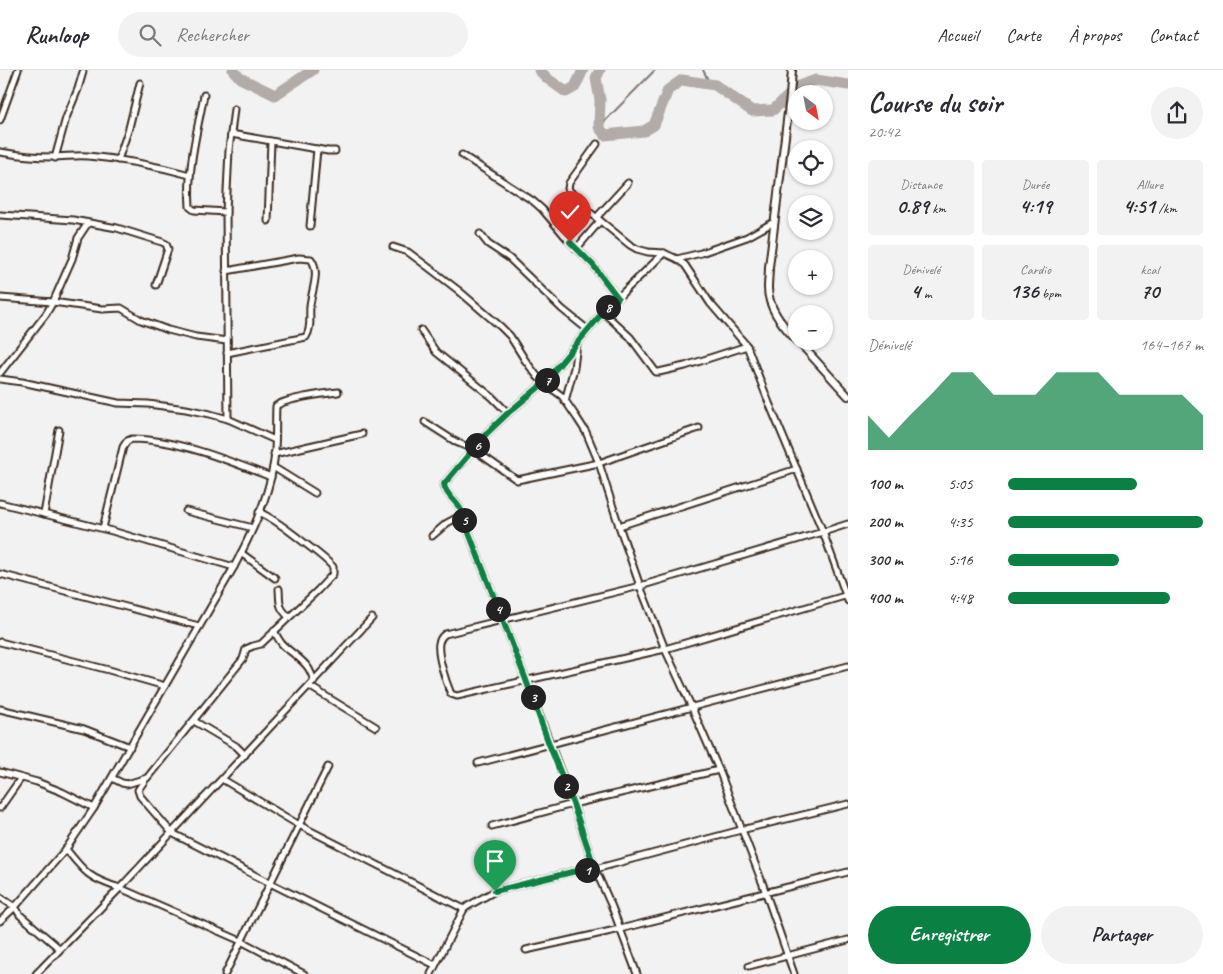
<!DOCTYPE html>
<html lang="fr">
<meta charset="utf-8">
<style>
body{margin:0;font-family:Caveat,sans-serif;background:#f2f2f3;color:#2b2b33;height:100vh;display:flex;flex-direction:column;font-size:19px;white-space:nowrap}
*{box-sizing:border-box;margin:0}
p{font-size:16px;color:#7c7c81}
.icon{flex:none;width:28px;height:28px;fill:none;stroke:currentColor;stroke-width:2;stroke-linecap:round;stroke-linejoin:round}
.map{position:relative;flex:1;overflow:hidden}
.details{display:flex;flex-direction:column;background:#fff;width:375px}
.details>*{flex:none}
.needle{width:32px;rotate:148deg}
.controls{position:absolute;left:788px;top:15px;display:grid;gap:10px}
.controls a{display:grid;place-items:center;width:45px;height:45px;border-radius:50%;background:#fff;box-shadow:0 1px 4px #0004;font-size:25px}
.pin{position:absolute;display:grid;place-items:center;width:42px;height:42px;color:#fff;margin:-51px -21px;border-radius:50% 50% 50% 0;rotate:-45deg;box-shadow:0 0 5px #0007}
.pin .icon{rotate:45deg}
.km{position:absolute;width:25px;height:25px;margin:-12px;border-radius:50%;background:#222;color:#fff;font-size:14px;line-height:25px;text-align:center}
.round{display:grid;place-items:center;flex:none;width:52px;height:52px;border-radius:26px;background:#f2f2f3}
.overview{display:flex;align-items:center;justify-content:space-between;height:85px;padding:0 20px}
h1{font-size:28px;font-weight:800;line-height:38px}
.metrics{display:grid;grid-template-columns:repeat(3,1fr);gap:8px;height:85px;padding:5px 20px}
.metrics div{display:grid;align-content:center;border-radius:5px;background:#f2f2f3;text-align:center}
.metrics b{font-size:21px;font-weight:800}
.metrics small{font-size:14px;font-weight:400}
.metrics p{font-size:14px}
.chart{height:140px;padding:10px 20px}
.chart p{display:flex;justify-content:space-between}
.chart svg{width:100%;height:90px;margin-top:5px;fill:#0b8043;opacity:.7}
.cta{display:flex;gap:10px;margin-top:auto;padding:10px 20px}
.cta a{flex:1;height:58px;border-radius:30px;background:#0b8043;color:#fff;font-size:20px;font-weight:800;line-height:58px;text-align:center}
.cta a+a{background:#f2f2f3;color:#2b2b33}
ul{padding:0 20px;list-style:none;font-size:16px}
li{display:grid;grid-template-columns:80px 60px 1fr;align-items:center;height:38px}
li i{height:12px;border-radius:6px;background:#0b8043}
header{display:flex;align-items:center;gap:30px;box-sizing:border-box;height:70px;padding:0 25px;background:#fff;border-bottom:1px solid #e1e1e2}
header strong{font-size:24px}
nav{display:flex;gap:28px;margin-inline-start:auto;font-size:18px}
.search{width:350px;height:45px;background:#f2f2f3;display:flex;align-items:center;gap:12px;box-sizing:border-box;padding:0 18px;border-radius:28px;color:#7c7c81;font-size:19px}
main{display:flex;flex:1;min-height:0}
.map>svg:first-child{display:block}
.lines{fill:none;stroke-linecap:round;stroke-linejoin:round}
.stream{stroke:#827770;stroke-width:2}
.river{stroke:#b2aba7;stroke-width:11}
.minor-casing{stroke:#3b2a1e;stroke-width:9}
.tertiary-casing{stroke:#3b2a1e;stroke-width:10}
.minor{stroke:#fff;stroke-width:5}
.tertiary{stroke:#fff;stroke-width:6}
.route-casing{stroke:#fff;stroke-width:10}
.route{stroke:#0b8043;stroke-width:6}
</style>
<header>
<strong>Runloop</strong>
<div class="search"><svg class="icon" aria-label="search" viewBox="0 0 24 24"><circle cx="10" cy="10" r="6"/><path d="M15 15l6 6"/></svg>Rechercher</div>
<nav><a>Accueil</a><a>Carte</a><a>À propos</a><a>Contact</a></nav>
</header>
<main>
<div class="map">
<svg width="848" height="904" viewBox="0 0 848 904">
<rect width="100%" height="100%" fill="#f3f2f2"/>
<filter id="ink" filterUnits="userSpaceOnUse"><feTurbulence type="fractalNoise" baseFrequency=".02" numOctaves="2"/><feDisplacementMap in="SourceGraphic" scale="10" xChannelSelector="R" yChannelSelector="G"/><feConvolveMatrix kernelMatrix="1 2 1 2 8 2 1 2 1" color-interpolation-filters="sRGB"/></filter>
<g filter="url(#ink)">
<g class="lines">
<g class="stream">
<polyline points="703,0 710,14"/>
<polyline points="599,57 655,0"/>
</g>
<g class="river">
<polyline points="233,0 240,8 275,25 313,0"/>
<polyline points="539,0 548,9 566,22 575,17 583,0"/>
<polyline points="600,0 596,8 600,30 599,57 605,65 644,61 654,55 668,20 682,10 715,15 752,41 773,40 799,16 816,10 848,15"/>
</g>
<g class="minor-casing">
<g id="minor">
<path d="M204 25C197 62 187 99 190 137L194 140 226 142"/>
<polyline points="0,50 18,0"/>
<polyline points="231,64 328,81 335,81"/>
<polyline points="597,74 569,113 568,119 587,140 630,175 637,179 648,182 664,183 677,189 685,195 710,233 747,276 769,333 823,462 848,531"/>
<path d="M0 82C17 85 36 87 53 87 65 87 76 85 88 86 122 89 157 96 190 105"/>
<polyline points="462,85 533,131 542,139 570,172 593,195 618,228"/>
<polyline points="55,88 66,48 78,19 83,2"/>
<polyline points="118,90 129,58 140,13"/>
<polyline points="0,145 73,150 117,158 162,172 166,174 168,179 156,215"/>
<polyline points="596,148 628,113"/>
<polyline points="268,151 271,71"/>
<polyline points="310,156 317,79"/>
<polyline points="480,164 488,174 509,188 562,239 588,260"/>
<polyline points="393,177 408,182 428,197 458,220 501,257 510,266 525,290 537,306 544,313 562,326 577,348 586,362 599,393 619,456 640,516 665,579 692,638 719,700 762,812 794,904"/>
<polyline points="576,179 600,151"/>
<polyline points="677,189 701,183 747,167 774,152"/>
<path d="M226 201 299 188 311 189C321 202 311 222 310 236 309 246 312 258 306 267L227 283"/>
<polyline points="0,228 53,232 102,239 121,238 141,250 168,260 196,267 227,271"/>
<polyline points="603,242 630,267 656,302 659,302 685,296 747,276"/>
<polyline points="421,260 436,282 492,327 508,343"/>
<polyline points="0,303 46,244 53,232 72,189 78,168 88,153"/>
<polyline points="0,309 22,312 118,333 148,334 186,339 210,344 228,349 275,370"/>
<polyline points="565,331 574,298 577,274"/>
<polyline points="228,349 226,142 229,80 234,39"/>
<polyline points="425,352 456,372 473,379 517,410 599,393 699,358"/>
<polyline points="274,384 362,364"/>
<polyline points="273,397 315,423"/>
<polyline points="0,433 112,461 234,497"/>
<polyline points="186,441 253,458"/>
<polyline points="44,444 59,360"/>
<polyline points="462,445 526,610 573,734 595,799 612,837 637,904"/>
<path d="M848 454 823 462 640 516 445 564C442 566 440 569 439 573 437 586 446 612 451 624L457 626 665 579 848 525"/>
<polyline points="619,456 797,399"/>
<path d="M103 458 123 377 127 371 132 369C176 369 230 391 271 407"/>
<path d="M432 466 447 453 462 445C461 432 445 427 444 414L487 363 508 343 544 313 603 242 664 183"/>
<polyline points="241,483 275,508"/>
<polyline points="0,504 199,556"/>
<path d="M279 519C280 533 278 537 289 547"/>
<path d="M274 561C277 566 279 571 283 575 291 583 303 589 309 599 311 603 313 607 314 611"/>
<polyline points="0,572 109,600 165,616"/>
<polyline points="309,616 376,657"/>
<polyline points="0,639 84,659 130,677"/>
<polyline points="194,651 236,676 245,685"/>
<path d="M478 693C602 660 725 629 848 596"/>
<polyline points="0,702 37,712 62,722 94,738"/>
<path d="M112 708 122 713 127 714 147 708 243 589 246 579 253 576 261 574 318 520 333 504V497C325 488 315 481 306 474 290 462 277 450 259 442"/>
<polyline points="222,709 299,755 464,839"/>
<polyline points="145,710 138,720 140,726 172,763 270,813 435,895"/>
<polyline points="0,738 21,708"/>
<polyline points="492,756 573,734 719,700"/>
<path d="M66 779C85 803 90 809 120 818L241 871 304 904"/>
<polyline points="0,827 15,837 20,845 60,879"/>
<path d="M0 851 15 837 66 779 94 738 234 497C250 466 267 432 273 397 277 377 275 356 276 336 287 328 323 324 338 322"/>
<polyline points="526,880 620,859 848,802"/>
<polyline points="749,896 848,870"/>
<polyline points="36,904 120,818 372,548"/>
<polyline points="225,904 328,697"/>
<polyline points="431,904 464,839 468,836 495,821 571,802 595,799 741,760 848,734"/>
</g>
</g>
<g class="tertiary-casing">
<g id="tertiary">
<path d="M792 0 790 26 769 197C769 204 768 211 768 218 768 239 783 255 796 270"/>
<polyline points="798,271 848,326"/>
</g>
</g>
<use href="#minor" class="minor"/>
<use href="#tertiary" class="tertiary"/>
</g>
</g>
<g class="lines" filter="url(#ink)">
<g class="route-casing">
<path id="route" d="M495 821 572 802 595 799 573 734 549 674 526 610 462 445V442C458 432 445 425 444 414L487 363 508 343 544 313 603 242 618 228 593 195 570 172"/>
</g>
<use href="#route" class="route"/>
</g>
</svg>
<div class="controls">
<a><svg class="needle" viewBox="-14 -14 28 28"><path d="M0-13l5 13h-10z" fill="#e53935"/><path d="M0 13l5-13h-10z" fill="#7c7c81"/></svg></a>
<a><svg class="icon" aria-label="locate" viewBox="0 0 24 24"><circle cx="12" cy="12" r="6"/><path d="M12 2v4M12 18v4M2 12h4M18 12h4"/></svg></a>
<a><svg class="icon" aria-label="layers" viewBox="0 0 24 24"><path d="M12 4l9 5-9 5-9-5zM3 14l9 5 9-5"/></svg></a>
<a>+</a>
<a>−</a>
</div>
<div class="pin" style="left:495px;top:821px;background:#1e9e55"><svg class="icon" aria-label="arrive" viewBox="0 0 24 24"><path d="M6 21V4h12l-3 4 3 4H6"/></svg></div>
<div class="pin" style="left:570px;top:172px;background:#d93025"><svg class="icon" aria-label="check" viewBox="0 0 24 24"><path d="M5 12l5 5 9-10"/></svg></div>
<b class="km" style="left:587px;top:800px">1</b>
<b class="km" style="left:566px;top:716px">2</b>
<b class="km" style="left:533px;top:627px">3</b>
<b class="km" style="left:498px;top:539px">4</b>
<b class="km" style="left:464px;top:450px">5</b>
<b class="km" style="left:477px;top:375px">6</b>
<b class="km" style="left:547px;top:310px">7</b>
<b class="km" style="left:608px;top:237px">8</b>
</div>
<section class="details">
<div class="overview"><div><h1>Course du soir</h1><p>20:42</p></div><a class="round"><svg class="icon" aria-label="share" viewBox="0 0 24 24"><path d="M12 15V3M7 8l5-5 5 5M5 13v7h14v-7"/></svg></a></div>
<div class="metrics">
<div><p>Distance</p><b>0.89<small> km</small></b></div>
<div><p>Durée</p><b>4:19</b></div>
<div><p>Allure</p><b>4:51<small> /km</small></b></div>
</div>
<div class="metrics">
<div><p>Dénivelé</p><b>4<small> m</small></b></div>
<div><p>Cardio</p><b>136<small> bpm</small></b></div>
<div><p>kcal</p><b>70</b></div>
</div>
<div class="chart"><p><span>Dénivelé</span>164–167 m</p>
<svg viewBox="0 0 160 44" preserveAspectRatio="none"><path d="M0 44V27L10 38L20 27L30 17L40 6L50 6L60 17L70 17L80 17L90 6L100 6L110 6L120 17L130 17L140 17L150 17L160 27V44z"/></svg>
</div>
<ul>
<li><b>100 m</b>5:05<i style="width:66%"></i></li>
<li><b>200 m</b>4:35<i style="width:100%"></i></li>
<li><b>300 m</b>5:16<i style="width:57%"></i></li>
<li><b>400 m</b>4:48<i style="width:83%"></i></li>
</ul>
<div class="cta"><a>Enregistrer</a><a>Partager</a></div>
</section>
</main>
